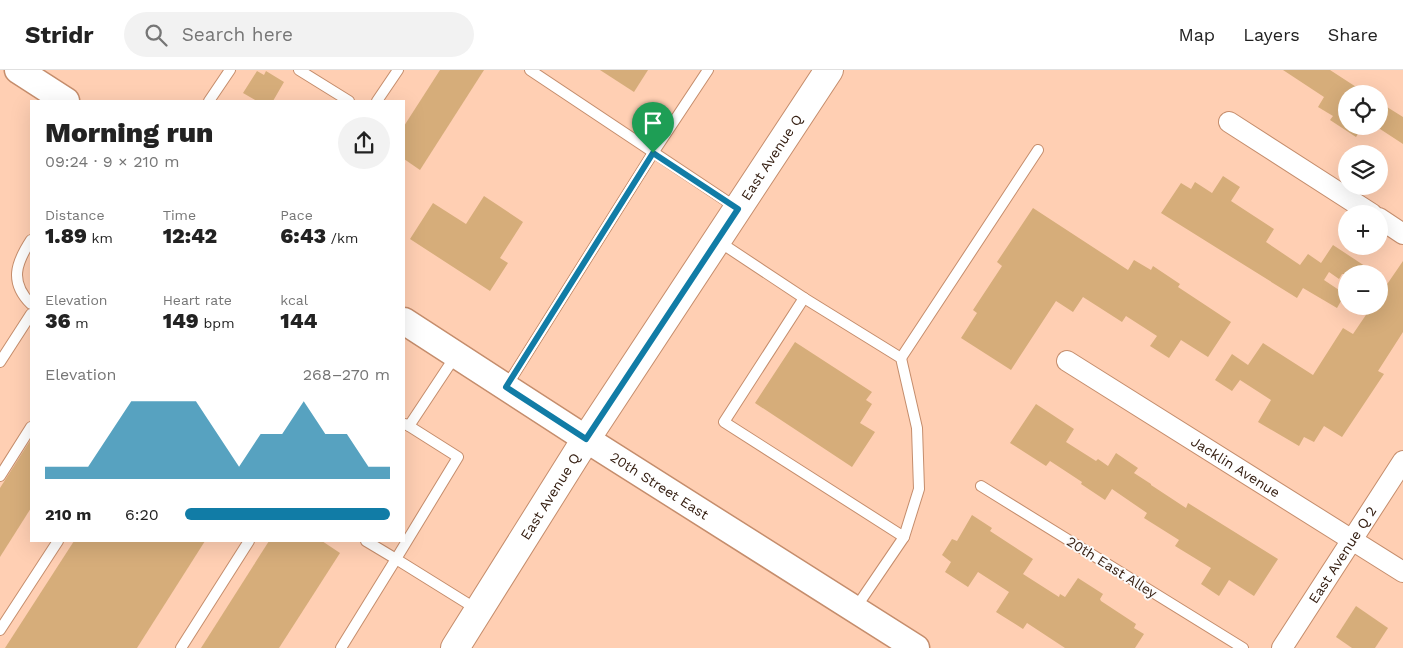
<!DOCTYPE html>
<meta charset="utf-8">
<style>
body{margin:0;font-family:"Work Sans",sans-serif;background:#f2f2f2;color:#222;height:100vh;display:flex;flex-direction:column;font-size:19px;white-space:nowrap}
*{box-sizing:border-box;margin:0}
p{font-size:16px;color:#767676}
.icon{flex:none;width:28px;height:28px;fill:none;stroke:currentColor;stroke-width:2;stroke-linecap:round;stroke-linejoin:round}
.map{position:relative;flex:1;overflow:hidden}
.sheet{position:absolute;left:30px;top:30px;width:375px;height:442px;display:flex;flex-direction:column;background:#fff;border-radius:0px;box-shadow:0 5px 20px #0002}
.sheet>*{flex:none}
.tools{position:absolute;left:1338px;top:15px;display:grid;gap:10px}
.tools a{display:grid;place-items:center;width:50px;height:50px;border-radius:50%;background:#fff;box-shadow:0 5px 20px #0002;font-size:25px}
.pin{position:absolute;display:grid;place-items:center;width:42px;height:42px;color:#fff;margin:-51px -21px;border-radius:50% 50% 50% 0;rotate:-45deg;box-shadow:0 0 5px #0007}
.pin .icon{rotate:45deg}
.round{display:grid;place-items:center;flex:none;width:52px;height:52px;border-radius:26px;background:#f2f2f2}
.summary{display:flex;align-items:center;justify-content:space-between;height:85px;padding:0 15px}
h1{font-size:28px;font-weight:800;line-height:38px}
.metrics{display:grid;grid-template-columns:repeat(3,1fr);gap:8px;height:85px;padding:5px 15px}
.metrics div{display:grid;align-content:center}
.metrics b{font-size:21px;font-weight:800}
.metrics small{font-size:14px;font-weight:400}
.metrics p{font-size:14px}
.chart{height:140px;padding:10px 15px}
.chart p{display:flex;justify-content:space-between}
.chart svg{width:100%;height:90px;margin-top:5px;fill:#117ca6;opacity:.7}
ul{padding:0 15px;list-style:none;font-size:16px}
li{display:grid;grid-template-columns:80px 60px 1fr;align-items:center;height:38px}
li i{height:12px;border-radius:6px;background:#117ca6}
header{display:flex;align-items:center;gap:30px;box-sizing:border-box;height:70px;padding:0 25px;background:#fff;border-bottom:1px solid #e0e0e0}
header strong{font-size:24px}
nav{display:flex;gap:28px;margin-inline-start:auto;font-size:18px}
.search{width:350px;height:45px;background:#f2f2f2;display:flex;align-items:center;gap:12px;box-sizing:border-box;padding:0 18px;border-radius:28px;color:#767676;font-size:19px}
.map>svg:first-child{display:block}
.building{fill:#d6ad7a}
.lines{fill:none;stroke-linecap:round;stroke-linejoin:round}
.service-casing{stroke:#c58d6c;stroke-width:12}
.minor-casing{stroke:#c58d6c;stroke-width:22}
.tertiary-casing{stroke:#c58d6c;stroke-width:29}
.secondary-casing{stroke:#c58d6c;stroke-width:30}
.service{stroke:#fff;stroke-width:10}
.minor{stroke:#fff;stroke-width:20}
.tertiary{stroke:#fff;stroke-width:26}
.secondary{stroke:#fff;stroke-width:28}
.route-casing{stroke:#fff;stroke-width:10}
.route{stroke:#117ca6;stroke-width:6}
.labels{text-anchor:middle;dominant-baseline:central;stroke-width:4;stroke-linejoin:round;paint-order:stroke}
.street-label{font-size:14px;fill:#372114;stroke:#fbfbfb}
</style>
<header>
<strong>Stridr</strong>
<div class="search"><svg class="icon" aria-label="search" viewBox="0 0 24 24"><circle cx="10" cy="10" r="6"/><path d="M15 15l6 6"/></svg>Search here</div>
<nav><a>Map</a><a>Layers</a><a>Share</a></nav>
</header>
<div class="map">
<svg width="1403" height="578" viewBox="0 0 1403 578">
<rect width="100%" height="100%" fill="#ffcfb3"/>
<g class="building">
<polygon points="440,0 484,0 420,100 404,89 404,56"/>
<polygon points="600,0 648,0 634,22"/>
<polygon points="1283,0 1330,0 1367,24 1346,24 1346,56 1363,56 1356,67 1330,50 1333,46 1318,37 1324,27"/>
<polygon points="257,1 264,5 266,1 284,12 273,31 257,31 243,23"/>
<polygon points="1379,32 1403,47 1403,74 1377,57 1374,62 1364,56 1379,56"/>
<polygon points="1223,106 1240,117 1231,131 1274,159 1266,172 1300,195 1308,184 1321,193 1333,175 1377,204 1342,204 1339,209 1329,202 1324,210 1345,224 1337,238 1303,218 1297,228 1161,143 1181,113 1191,119 1195,112 1212,123"/>
<polygon points="484,126 523,152 500,188 508,193 490,221 410,169 433,133 466,154"/>
<polygon points="1033,138 1128,200 1134,190 1151,200 1153,196 1180,214 1178,217 1231,252 1208,287 1181,270 1169,288 1150,276 1157,266 1126,246 1122,252 1083,227 1073,242 1056,231 1011,300 961,268 977,243 973,240 1002,196 997,192"/>
<polygon points="1403,191 1403,262 1378,301 1384,304 1342,367 1324,356 1314,372 1304,367 1299,376 1258,352 1271,330 1240,310 1232,321 1215,310 1232,284 1248,295 1263,273 1313,305 1343,258 1353,264 1372,236 1379,236 1379,226"/>
<polygon points="795,272 872,322 866,330 872,334 860,353 875,362 852,397 755,333"/>
<polygon points="1036,334 1074,359 1066,372 1096,391 1098,389 1108,396 1116,383 1138,398 1134,403 1151,414 1151,415 1186,438 1188,433 1278,489 1254,526 1229,510 1219,526 1201,514 1211,498 1175,476 1179,470 1144,448 1147,443 1112,419 1105,430 1081,414 1082,412 1050,391 1046,396 1010,373"/>
<polygon points="31,369 31,438 0,487 0,418"/>
<polygon points="972,445 992,458 990,461 1033,489 1023,504 1059,527 1060,524 1065,527 1078,508 1103,524 1100,529 1101,531 1136,554 1134,558 1144,564 1135,578 1065,578 1027,553 1023,559 996,542 1009,522 978,502 968,517 945,502 951,492 942,485 952,469 957,471"/>
<polygon points="74,471 205,471 137,578 5,578"/>
<polygon points="269,471 322,471 340,483 279,578 201,578"/>
<polygon points="1356,536 1388,558 1375,578 1352,578 1336,567"/>
</g>
<g class="lines">
<g class="service-casing">
<g id="service">
<polyline points="299,0 349,31"/>
<polyline points="530,0 737,138"/>
<polyline points="209,31 230,0"/>
<polyline points="377,31 398,0"/>
<path d="M31 170C16 193 9 212 31 234"/>
<polyline points="718,171 804,228 724,352 904,467 855,539"/>
<polyline points="804,228 901,288 917,358 919,419 904,467"/>
<polyline points="901,288 1038,80"/>
<polyline points="0,292 31,244"/>
<polyline points="506,317 653,83 708,0"/>
<polyline points="405,354 409,356 456,285"/>
<polyline points="0,406 31,357"/>
<polyline points="981,416 1243,578"/>
<polyline points="366,471 396,489 458,387 409,356"/>
<polyline points="0,560 58,471"/>
<polyline points="181,578 249,471"/>
<polyline points="341,578 396,489 478,540"/>
</g>
</g>
<g class="minor-casing">
<g id="minor">
<polyline points="1229,52 1372,144"/>
<polyline points="1379,148 1403,164"/>
<path id="s1" d="M1067 291 1403 502"/>
<path id="s2" d="M1282 578 1403 391"/>
</g>
</g>
<g class="tertiary-casing">
<g id="tertiary">
<polyline points="18,0 66,31"/>
<path id="s3" d="M404 251 586 369 916 578"/>
</g>
</g>
<g class="secondary-casing">
<g id="secondary">
<path id="s4" d="M455 578 586 369 829 0"/>
</g>
</g>
<use href="#service" class="service"/>
<use href="#minor" class="minor"/>
<use href="#tertiary" class="tertiary"/>
<use href="#secondary" class="secondary"/>
</g>
<g class="lines">
<g class="route-casing">
<polygon id="route" points="653,83 738,139 586,369 506,317"/>
</g>
<use href="#route" class="route"/>
</g>
<g class="labels">
<g class="street-label">
<text stroke="none"><textPath href="#s4" startOffset="584">East Avenue Q</textPath></text>
<text stroke="none"><textPath href="#s1" startOffset="199">Jacklin Avenue</textPath></text>
<text stroke="none"><textPath href="#s3" startOffset="304">20th Street East</textPath></text>
<text stroke="none"><textPath href="#s4" startOffset="179">East Avenue Q</textPath></text>
<text stroke="none"><textPath href="#s2" startOffset="111">East Avenue Q 2</textPath></text>
<text transform="translate(1112 497) rotate(32)">20th East Alley</text>
</g>
</g>
</svg>
<div class="tools">
<a><svg class="icon" aria-label="locate" viewBox="0 0 24 24"><circle cx="12" cy="12" r="6"/><path d="M12 2v4M12 18v4M2 12h4M18 12h4"/></svg></a>
<a><svg class="icon" aria-label="layers" viewBox="0 0 24 24"><path d="M12 4l9 5-9 5-9-5zM3 14l9 5 9-5"/></svg></a>
<a>+</a>
<a>−</a>
</div>
<div class="pin" style="left:653px;top:83px;background:#1e9e55"><svg class="icon" aria-label="arrive" viewBox="0 0 24 24"><path d="M6 21V4h12l-3 4 3 4H6"/></svg></div>
<section class="sheet">
<div class="summary"><div><h1>Morning run</h1><p>09:24 · 9 × 210 m</p></div><a class="round"><svg class="icon" aria-label="share" viewBox="0 0 24 24"><path d="M12 15V3M7 8l5-5 5 5M5 13v7h14v-7"/></svg></a></div>
<div class="metrics">
<div><p>Distance</p><b>1.89<small> km</small></b></div>
<div><p>Time</p><b>12:42</b></div>
<div><p>Pace</p><b>6:43<small> /km</small></b></div>
</div>
<div class="metrics">
<div><p>Elevation</p><b>36<small> m</small></b></div>
<div><p>Heart rate</p><b>149<small> bpm</small></b></div>
<div><p>kcal</p><b>144</b></div>
</div>
<div class="chart"><p><span>Elevation</span>268–270 m</p>
<svg viewBox="0 0 160 44" preserveAspectRatio="none"><path d="M0 44V38L10 38L20 38L30 22L40 6L50 6L60 6L70 6L80 22L90 38L100 22L110 22L120 6L130 22L140 22L150 38L160 38V44z"/></svg>
</div>
<ul>
<li><b>210 m</b>6:20<i style="width:100%"></i></li>
</ul>
</section>
</div>
